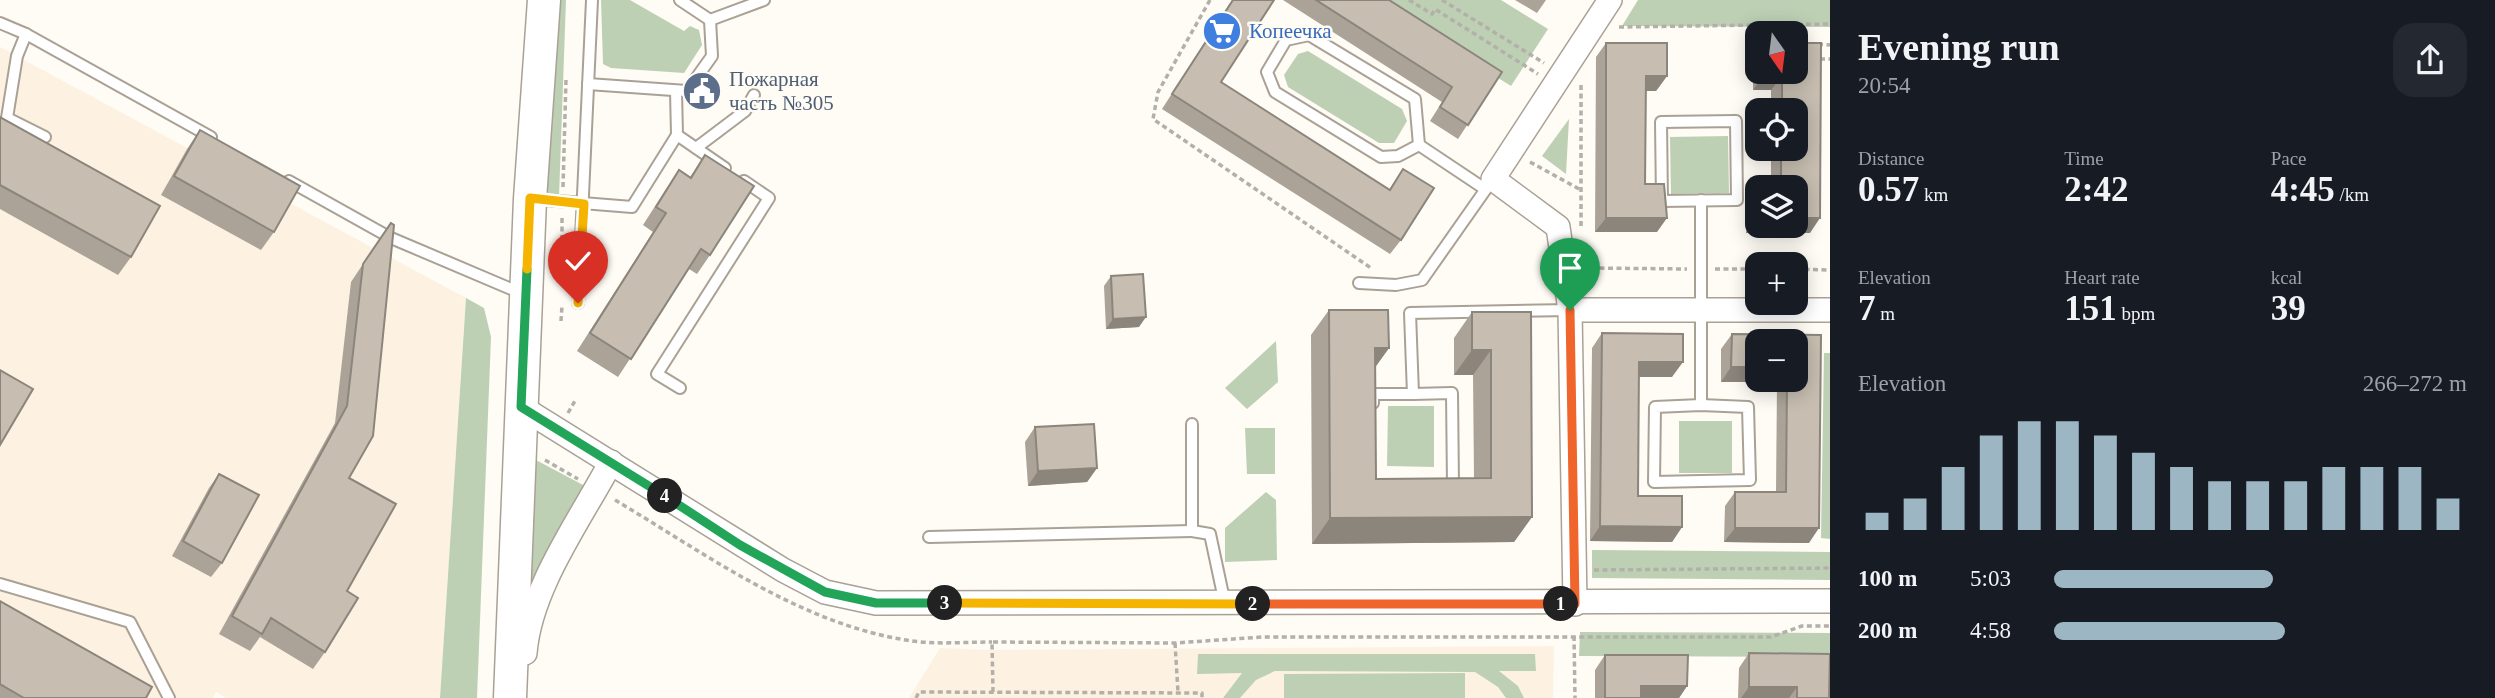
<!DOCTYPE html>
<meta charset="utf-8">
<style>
body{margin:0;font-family:"Times New Roman",serif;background:#242831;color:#f1f3f6;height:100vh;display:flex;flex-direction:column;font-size:26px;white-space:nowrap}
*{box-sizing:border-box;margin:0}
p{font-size:23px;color:#9ea1a6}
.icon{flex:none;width:38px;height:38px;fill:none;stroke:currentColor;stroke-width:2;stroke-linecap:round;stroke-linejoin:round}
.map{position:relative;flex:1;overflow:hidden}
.details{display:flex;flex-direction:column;background:#171b24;width:665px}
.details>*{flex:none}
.needle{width:46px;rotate:166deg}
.tools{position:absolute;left:1745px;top:21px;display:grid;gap:14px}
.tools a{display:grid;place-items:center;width:63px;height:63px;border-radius:14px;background:#171b24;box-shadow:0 4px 18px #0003;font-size:35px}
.pin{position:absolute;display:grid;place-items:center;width:60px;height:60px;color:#fff;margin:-72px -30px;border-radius:50% 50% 50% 0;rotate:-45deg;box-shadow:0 0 7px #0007}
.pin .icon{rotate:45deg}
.km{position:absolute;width:35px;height:35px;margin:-18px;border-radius:50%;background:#222;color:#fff;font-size:19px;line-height:35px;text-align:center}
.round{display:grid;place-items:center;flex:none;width:74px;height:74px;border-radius:21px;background:#242831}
.headline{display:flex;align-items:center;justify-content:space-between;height:119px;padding:0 28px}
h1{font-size:38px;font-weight:700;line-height:52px}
.metrics{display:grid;grid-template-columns:repeat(3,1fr);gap:10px;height:119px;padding:7px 28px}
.metrics div{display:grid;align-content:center}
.metrics b{font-size:35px;font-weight:700}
.metrics small{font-size:19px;font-weight:400}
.metrics p{font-size:19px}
.chart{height:196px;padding:14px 28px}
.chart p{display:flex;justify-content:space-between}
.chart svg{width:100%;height:126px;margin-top:7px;stroke:#9db6c4;stroke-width:6}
ul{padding:0 28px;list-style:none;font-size:23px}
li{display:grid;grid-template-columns:112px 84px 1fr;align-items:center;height:52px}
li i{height:18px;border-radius:9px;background:#9db6c4}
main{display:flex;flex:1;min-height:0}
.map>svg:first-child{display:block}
.built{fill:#fdf2e2}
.green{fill:#bdd0b4}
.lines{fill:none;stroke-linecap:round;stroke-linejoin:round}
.lane-casing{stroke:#aaa195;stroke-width:14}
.street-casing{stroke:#aaa195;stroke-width:26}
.secondary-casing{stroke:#aaa195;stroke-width:35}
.path{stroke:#b3b0aa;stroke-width:3.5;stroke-dasharray:5 3.5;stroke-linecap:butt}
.lane{stroke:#fff;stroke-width:10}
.street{stroke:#fff;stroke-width:23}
.secondary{stroke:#fff;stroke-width:32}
.wall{fill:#aba398;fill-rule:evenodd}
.shaded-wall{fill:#8b857c}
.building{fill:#c7beb1;stroke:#8b857c;stroke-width:2}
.split-1-casing{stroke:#fff;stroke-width:14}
.split-2-casing{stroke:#fff;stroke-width:14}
.split-3-casing{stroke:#fff;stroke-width:14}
.split-4-casing{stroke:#fff;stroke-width:14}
.split-5-casing{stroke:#fff;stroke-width:14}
.split-6-casing{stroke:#fff;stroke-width:14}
.split-1{stroke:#f0652b;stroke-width:9}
.split-2{stroke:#f0652b;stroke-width:9}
.split-3{stroke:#f5b400;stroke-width:9}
.split-4{stroke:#22a559;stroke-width:9}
.split-5{stroke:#22a559;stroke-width:9}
.split-6{stroke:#f5b400;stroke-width:9}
.labels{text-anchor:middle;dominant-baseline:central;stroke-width:5;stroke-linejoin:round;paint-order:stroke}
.shop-label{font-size:21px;fill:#366cbe;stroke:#fffbf5;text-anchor:start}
.service-label{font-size:21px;fill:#4e5e75;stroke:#fffbf5;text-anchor:start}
</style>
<main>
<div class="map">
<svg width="1830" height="698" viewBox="0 0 1830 698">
<rect width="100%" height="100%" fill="#fffbf5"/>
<g class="built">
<polygon points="0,47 466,298 440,698 226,698 216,692 213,698 0,698"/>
<polygon points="1554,646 1553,698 909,698 940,648 992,650"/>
</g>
<g class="green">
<polygon points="555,0 566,0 559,197 544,193"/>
<polygon points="601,0 630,0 684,31 690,26 699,30 702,45 684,73 611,68 603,64"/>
<polygon points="1373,0 1501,0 1548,29 1511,86"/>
<polygon points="1638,0 1830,0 1830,27 1622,26"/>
<polygon points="1308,51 1402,109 1407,121 1394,143 1379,143 1288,87 1284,75 1298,54"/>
<polygon points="1569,119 1566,174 1542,156"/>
<polygon points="1728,136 1729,193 1671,194 1670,137"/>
<polygon points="466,298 484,308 491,337 477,698 440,698"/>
<polygon points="1276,341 1278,382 1247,409 1225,388"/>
<polygon points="1824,353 1830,353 1830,539 1821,538"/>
<polygon points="1388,406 1434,406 1434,467 1387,466"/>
<rect x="1679" y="421" width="53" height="52"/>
<polygon points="1245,428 1275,428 1275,474 1247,474"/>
<polygon points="534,459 585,486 526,597"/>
<polygon points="1266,492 1276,500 1277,560 1225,562 1225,528"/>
<polygon points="1592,550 1830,552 1830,580 1592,578"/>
<polygon points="1580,632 1830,633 1830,657 1579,656"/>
<polygon points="1198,654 1535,654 1536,671 1499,671 1518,686 1524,698 1506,698 1498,687 1475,672 1275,671 1256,680 1240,698 1223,698 1242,673 1197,674"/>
<polygon points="1465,673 1465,698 1284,698 1284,674"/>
</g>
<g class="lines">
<g class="lane-casing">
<g id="lane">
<polyline points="680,0 710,20 764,0"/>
<polyline points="0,23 26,34 211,137"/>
<polyline points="26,34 17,56 7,118 45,137"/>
<polygon points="1309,35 1415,99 1419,145 1398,156 1381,157 1275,92 1267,72 1286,40"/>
<polyline points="588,84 687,91 712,56 710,20"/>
<polyline points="676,91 677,135"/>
<polygon points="1736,121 1737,200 1662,201 1661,122"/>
<polyline points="1419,145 1485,189"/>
<polyline points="696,148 745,111 754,95"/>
<polyline points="289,181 391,238 523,294"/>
<polyline points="533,199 632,207 677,135 725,168"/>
<polyline points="1701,200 1701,405"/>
<polyline points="1359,283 1396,285 1422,280 1493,179"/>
<polyline points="578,303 592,0"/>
<polyline points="680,388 657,374 769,198 744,181"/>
<polyline points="1373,403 1373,394 1413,394"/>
<polygon points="1701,405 1748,407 1750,480 1654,482 1655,407"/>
<polyline points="1192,424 1192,531 1210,534 1225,604"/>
<polyline points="1446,485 1453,485 1452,393 1413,394 1410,313 1570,310"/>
<polyline points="929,537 1192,531"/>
<polyline points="0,584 130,622 169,698"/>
</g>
</g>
<g class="street-casing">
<g id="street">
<polyline points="1570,310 1830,310"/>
<polyline points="521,407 783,570 825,592 876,603 1830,601"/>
<polyline points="1575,604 1570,310 1558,227 1493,179 1610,0"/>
<path d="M525 653C530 588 580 520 611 462"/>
</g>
</g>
<g class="secondary-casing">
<polyline id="secondary" points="510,698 530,199 544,0"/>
</g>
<g class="path">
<polyline points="1210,0 1158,92 1153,119 1371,268"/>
<polyline points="1409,0 1432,14 1435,9 1538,74"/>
<polyline points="1442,0 1544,63"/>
<polyline points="1619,27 1830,24"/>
<polyline points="1818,44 1830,45"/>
<polyline points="1820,59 1830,59"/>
<polyline points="1581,85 1581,228"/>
<polyline points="1530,162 1581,190"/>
<polyline points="563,187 566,79"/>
<polyline points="1586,259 1591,268 1591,288"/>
<polyline points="1591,268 1687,269"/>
<polyline points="1715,269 1757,269"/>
<polyline points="1796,269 1830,270"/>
<polyline points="562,274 562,215"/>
<polyline points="561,321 562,306"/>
<polyline points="568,413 576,399"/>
<polyline points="545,460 578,479"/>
<path d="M615 500C706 554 799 623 906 640 934 645 964 642 992 642"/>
<polyline points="1594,570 1830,568"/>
<polyline points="1574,636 1575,698"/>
<polyline points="1175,643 1178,692"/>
<polyline points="993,692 992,642 1175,643 1263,637 1771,637 1802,626 1830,626"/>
<polyline points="916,698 919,692 1202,693 1202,698"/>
</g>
<use href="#lane" class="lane"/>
<use href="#street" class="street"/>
<use href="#secondary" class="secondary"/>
</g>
<g class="wall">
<polygon points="1232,0 1274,0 1221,82 1389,190 1403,169 1401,240 1390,254 1162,109"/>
<polygon points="1283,0 1389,0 1502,72 1458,139 1430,121 1442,102"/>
<polygon points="1515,0 1546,0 1537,13"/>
<polygon points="1606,43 1667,76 1656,91 1645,91 1645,184 1657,232 1595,232 1596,57"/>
<polygon points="1757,53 1757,72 1796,72 1810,233 1746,233 1746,199 1756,184 1771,184 1771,149 1796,149 1796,110 1771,110 1771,90 1753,90 1753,58"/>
<polygon points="0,117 131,257 118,275 0,209"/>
<polygon points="200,130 274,232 261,250 161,195 187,149"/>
<polygon points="705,155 710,255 697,274 689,269 618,377 577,351 653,232 643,225 666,189 679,170 690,177"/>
<polygon points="379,240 349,478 347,591 325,652 313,669 260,637 250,651 219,634 335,423 351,282"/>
<polygon points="1111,276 1139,327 1106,329 1104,286"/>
<polygon points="1329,310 1389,348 1376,366 1376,479 1474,478 1473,375 1454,375 1454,338 1472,312 1531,312 1532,517 1514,542 1312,544 1311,335"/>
<polygon points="1602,333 1672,377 1639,377 1638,496 1682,527 1672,542 1590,541 1592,348"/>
<path d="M1732 334 1821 335 1809 543 1724 542 1725 506 1735 492H1776L1777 382H1721V349ZM1796 341V380H1757Z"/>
<polygon points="1035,427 1097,468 1087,482 1028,486 1025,442"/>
<polygon points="219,474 222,563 211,577 172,556 209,488"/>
<polygon points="0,601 146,698 0,698"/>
<polygon points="1749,653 1829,698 1738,698 1739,668"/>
<polygon points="1605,655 1687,686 1679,698 1595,698 1595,670"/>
</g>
<g class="shaded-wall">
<polygon points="1646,76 1667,76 1656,91 1635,91"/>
<polygon points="1763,76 1782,76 1771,90 1753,90"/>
<polygon points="1606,218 1667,218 1657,232 1595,232"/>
<polygon points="1756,218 1757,218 1757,226 1796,226 1796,218 1820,218 1810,233 1746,233"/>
<polygon points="1146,317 1139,327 1106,329 1113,319"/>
<polygon points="1375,348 1389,348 1371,373"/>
<polygon points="1472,350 1491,350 1473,375 1454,375"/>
<polygon points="1639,362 1683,362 1672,377 1629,377"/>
<polygon points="1731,367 1757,367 1757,380 1779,380 1777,382 1721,382"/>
<polygon points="1097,468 1087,482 1028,486 1038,471"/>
<polygon points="1532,517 1514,542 1312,544 1330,518"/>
<polygon points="1600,526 1682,527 1672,542 1590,541"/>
<polygon points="1735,528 1819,528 1809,543 1724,542"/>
<polygon points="1641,686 1687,686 1679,698 1633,698"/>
<polygon points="1749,687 1797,687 1789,698 1741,698"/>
</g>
<g class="building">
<polygon points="1233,0 1274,0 1221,82 1390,190 1403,169 1434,188 1401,240 1172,94"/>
<polygon points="1316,0 1389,0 1502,72 1468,125 1440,107 1452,87"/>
<polygon points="1606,43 1667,43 1667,76 1646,76 1645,184 1664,184 1667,218 1606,218"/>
<polygon points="1796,43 1821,43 1820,218 1796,218 1796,187 1757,187 1757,218 1756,218 1756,184 1781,184 1781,149 1796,149 1796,110 1782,110 1782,76 1763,76 1763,72 1796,72"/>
<polygon points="0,117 160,206 131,257 0,185"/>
<polygon points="200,130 300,186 274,232 174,176"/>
<polygon points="705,155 754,186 710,255 701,249 631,359 590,333 666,213 656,207 679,170 691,178"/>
<polygon points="391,223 394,225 373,436 349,478 396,504 347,591 358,598 325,652 271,618 262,634 232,616 347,406 363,264"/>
<polygon points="1143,274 1146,317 1113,319 1111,276"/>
<polygon points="1329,310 1388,310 1389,348 1375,348 1376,479 1491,478 1491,350 1472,350 1472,312 1531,312 1532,517 1330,518"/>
<polygon points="1602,333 1683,334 1683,362 1639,362 1638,496 1682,496 1682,527 1600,526"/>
<polygon points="1732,334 1821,335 1819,528 1735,528 1735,492 1786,492 1787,380 1796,380 1796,341 1757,341 1757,367 1731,367"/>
<polygon points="0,370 33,389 0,445"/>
<polygon points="1094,424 1097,468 1038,471 1035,427"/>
<polygon points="219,474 259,495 222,563 183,541"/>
<polygon points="0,601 152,687 146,698 24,698 0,684"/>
<polygon points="1749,653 1830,654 1829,698 1797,698 1797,687 1749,687"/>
<polygon points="1605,655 1688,655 1687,686 1641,686 1641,698 1605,698"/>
</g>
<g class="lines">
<g class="split-1-casing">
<polyline id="split-1" points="1561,604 1575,604 1570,310"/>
</g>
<g class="split-2-casing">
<polyline id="split-2" points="1253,604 1561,604"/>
</g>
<g class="split-3-casing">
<polyline id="split-3" points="945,603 1253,604"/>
</g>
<g class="split-4-casing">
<polyline id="split-4" points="665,496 740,545 825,592 876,603 945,603"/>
</g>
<g class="split-5-casing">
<polyline id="split-5" points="527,269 521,407 665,496"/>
</g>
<g class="split-6-casing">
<polyline id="split-6" points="527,269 530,198 584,204 578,303"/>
</g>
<use href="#split-1" class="split-1"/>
<use href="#split-2" class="split-2"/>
<use href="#split-3" class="split-3"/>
<use href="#split-4" class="split-4"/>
<use href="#split-5" class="split-5"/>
<use href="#split-6" class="split-6"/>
</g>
<defs>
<g id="supermarket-disc" transform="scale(2.0125)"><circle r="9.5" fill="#3f7fe0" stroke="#fffbf5"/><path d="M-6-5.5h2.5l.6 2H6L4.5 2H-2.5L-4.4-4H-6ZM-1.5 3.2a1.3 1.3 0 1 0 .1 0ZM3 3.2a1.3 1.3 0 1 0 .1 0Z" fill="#fff"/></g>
<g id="civic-disc" transform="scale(2.0125)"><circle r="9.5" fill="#5c6f8a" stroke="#fffbf5"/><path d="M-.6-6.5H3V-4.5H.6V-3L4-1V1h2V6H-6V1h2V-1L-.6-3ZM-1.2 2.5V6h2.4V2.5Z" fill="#fff"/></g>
</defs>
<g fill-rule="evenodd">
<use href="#supermarket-disc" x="1222" y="31"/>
<use href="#civic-disc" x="702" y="91"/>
</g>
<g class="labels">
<g class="shop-label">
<text x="1249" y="31">Копеечка</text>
</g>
<g class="service-label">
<text x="729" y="79">Пожарная<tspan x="729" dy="24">часть №305</tspan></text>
</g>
</g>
</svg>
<div class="tools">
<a><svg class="needle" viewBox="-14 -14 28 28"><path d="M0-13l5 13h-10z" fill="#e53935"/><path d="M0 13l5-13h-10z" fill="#9ea1a6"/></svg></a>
<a><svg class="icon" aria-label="locate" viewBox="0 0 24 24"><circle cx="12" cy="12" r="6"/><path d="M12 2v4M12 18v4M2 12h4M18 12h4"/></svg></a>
<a><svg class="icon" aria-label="layers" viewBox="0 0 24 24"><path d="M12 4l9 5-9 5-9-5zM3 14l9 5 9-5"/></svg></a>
<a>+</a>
<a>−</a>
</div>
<div class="pin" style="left:1570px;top:310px;background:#1e9e55"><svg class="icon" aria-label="arrive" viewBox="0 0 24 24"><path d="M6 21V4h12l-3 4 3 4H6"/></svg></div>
<div class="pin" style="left:578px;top:303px;background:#d93025"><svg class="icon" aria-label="check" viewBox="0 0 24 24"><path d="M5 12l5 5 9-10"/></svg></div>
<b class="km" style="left:1561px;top:604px">1</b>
<b class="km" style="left:1253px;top:604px">2</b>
<b class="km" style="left:945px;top:603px">3</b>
<b class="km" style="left:665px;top:496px">4</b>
</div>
<section class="details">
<div class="headline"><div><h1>Evening run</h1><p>20:54</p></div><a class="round"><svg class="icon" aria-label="share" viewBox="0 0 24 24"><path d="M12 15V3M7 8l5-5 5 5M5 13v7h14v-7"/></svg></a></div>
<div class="metrics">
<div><p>Distance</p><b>0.57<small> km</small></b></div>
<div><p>Time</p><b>2:42</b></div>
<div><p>Pace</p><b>4:45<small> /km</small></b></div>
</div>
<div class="metrics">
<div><p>Elevation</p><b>7<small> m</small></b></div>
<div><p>Heart rate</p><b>151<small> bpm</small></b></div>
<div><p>kcal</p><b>39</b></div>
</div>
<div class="chart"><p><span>Elevation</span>266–272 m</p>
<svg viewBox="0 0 160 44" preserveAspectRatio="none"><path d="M5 44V38M15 44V33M25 44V22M35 44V11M45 44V6M55 44V6M65 44V11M75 44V17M85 44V22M95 44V27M105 44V27M115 44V27M125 44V22M135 44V22M145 44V22M155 44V33"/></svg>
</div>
<ul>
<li><b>100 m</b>5:03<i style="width:53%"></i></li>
<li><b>200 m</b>4:58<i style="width:56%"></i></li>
</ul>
</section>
</main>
